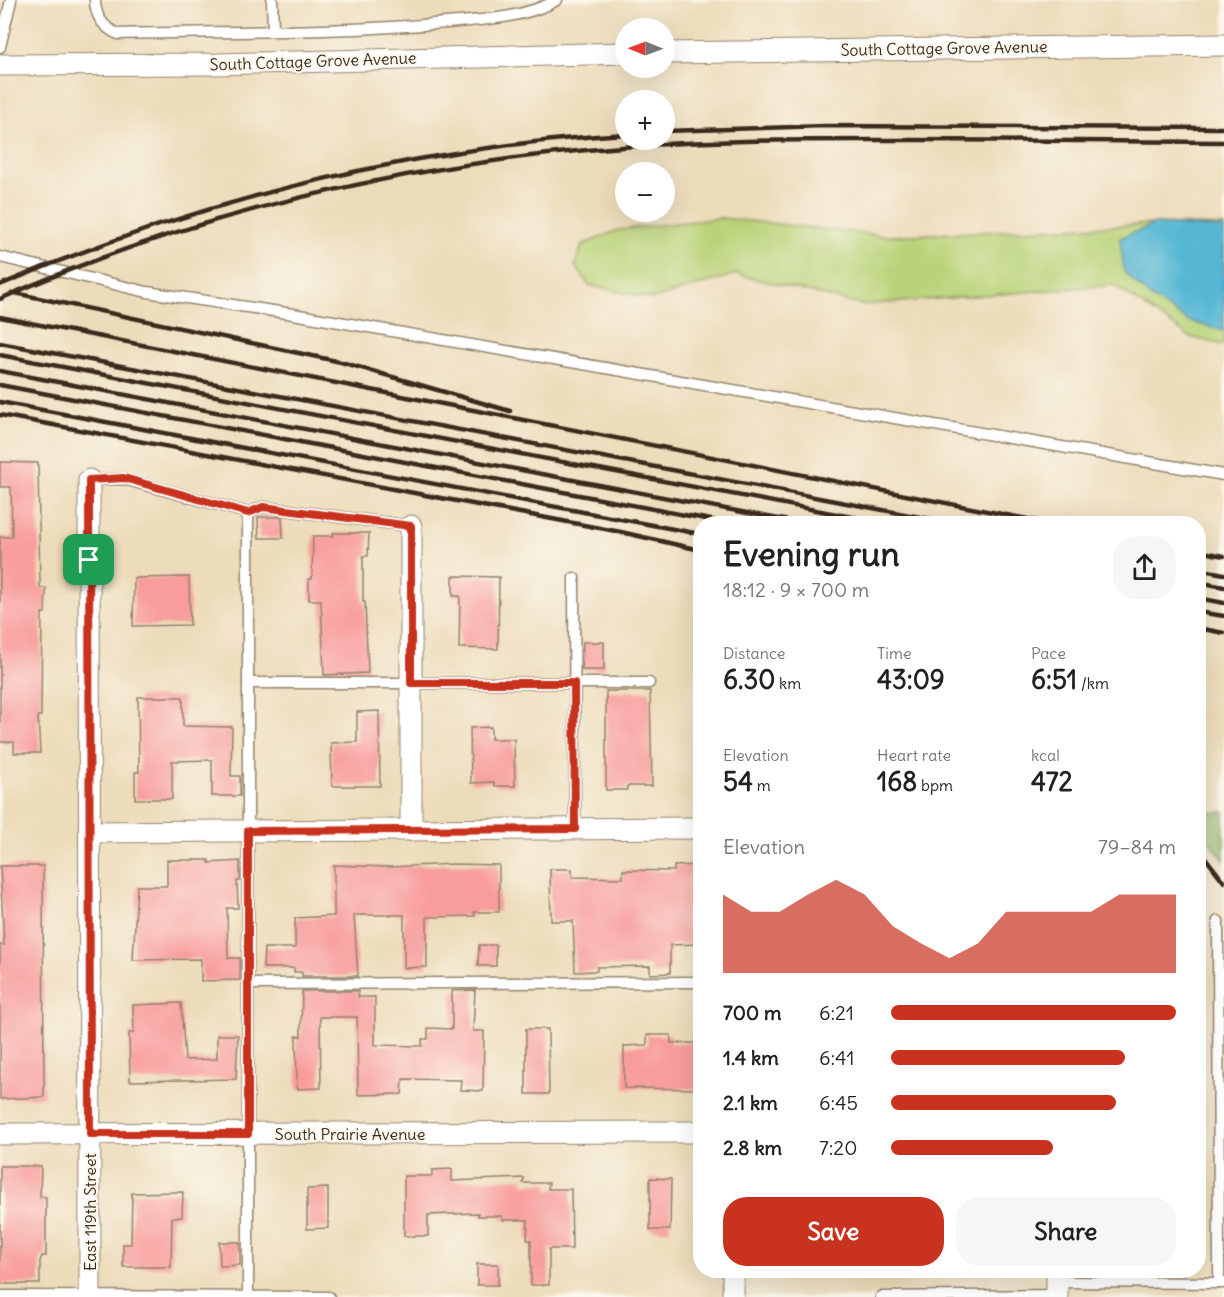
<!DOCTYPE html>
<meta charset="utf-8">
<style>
body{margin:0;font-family:Delius,sans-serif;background:#f6f6f6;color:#222;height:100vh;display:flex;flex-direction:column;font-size:22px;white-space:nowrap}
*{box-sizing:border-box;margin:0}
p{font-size:20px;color:#767676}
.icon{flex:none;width:33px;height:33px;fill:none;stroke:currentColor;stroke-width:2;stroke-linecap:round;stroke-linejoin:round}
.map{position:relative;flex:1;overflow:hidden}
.drawer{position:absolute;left:693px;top:516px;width:513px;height:762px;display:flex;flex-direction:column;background:#fff;border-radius:24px;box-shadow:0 6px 24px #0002}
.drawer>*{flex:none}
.needle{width:39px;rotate:271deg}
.buttons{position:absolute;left:615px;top:18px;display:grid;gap:12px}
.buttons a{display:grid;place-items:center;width:60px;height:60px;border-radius:50%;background:#fff;box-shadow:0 6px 24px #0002;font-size:30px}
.pin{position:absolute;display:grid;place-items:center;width:51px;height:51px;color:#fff;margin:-26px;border-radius:12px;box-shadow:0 3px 9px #0006}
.round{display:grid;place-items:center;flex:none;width:63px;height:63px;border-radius:24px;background:#f6f6f6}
.summary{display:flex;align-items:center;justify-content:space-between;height:102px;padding:0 30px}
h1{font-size:33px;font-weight:800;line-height:45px}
.figures{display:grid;grid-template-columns:repeat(3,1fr);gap:9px;height:102px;padding:6px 30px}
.figures div{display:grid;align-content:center}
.figures b{font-size:26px;font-weight:800}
.figures small{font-size:16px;font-weight:400}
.figures p{font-size:16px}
.chart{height:168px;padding:12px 30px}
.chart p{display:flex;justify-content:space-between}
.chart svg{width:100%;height:108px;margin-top:6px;fill:#c8321e;opacity:.7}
.cta{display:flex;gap:12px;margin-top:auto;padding:12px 30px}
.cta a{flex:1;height:69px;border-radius:24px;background:#c8321e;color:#fff;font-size:24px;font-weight:800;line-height:69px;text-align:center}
.cta a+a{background:#f6f6f6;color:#222}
ul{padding:0 30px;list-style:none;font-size:20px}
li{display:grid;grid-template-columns:96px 72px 1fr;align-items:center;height:45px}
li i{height:15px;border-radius:8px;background:#c8321e}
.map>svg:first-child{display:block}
.green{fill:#bad378;stroke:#7a7e4b;stroke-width:1.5}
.forest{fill:#93b568;stroke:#677043;stroke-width:1.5}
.water{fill:#55b7d4;stroke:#487079;stroke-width:1.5}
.building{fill:#f89d9c}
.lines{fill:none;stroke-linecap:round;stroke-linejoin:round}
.service-casing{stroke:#94836c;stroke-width:13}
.minor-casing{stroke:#94836c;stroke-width:23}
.service{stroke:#fff;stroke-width:10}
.minor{stroke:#fff;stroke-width:21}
.rail{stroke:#3b2a1e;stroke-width:4.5}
.route-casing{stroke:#fff;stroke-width:12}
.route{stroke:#c8321e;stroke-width:8}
.labels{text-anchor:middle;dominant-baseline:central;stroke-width:4.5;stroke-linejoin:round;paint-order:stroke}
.street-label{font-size:16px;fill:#3b2a1e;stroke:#fbf7ec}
</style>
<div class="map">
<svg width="1224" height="1297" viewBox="0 0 1224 1297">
<rect width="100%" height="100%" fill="#fbf7ec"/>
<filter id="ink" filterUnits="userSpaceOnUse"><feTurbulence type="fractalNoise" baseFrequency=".0167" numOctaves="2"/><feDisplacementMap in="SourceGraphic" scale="12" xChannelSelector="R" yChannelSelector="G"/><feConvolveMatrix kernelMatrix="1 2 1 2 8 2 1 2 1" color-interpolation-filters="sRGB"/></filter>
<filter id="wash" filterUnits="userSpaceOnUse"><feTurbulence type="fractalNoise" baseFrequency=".008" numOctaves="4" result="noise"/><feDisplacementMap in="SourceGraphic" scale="24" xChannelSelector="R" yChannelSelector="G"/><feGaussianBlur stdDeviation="1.35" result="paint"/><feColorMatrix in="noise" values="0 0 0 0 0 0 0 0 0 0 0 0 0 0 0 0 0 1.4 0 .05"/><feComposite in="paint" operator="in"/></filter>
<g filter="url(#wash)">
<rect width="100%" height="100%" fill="#eddcba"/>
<polygon class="green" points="721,218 888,236 1155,224 1224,226 1224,345 1190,337 1113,285 861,305 736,274 653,299 589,285 575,266 582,245 618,230"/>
<polygon class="forest" points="1224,812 1224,860 1199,828 1198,813"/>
<polygon class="water" points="1155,224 1224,228 1224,331 1188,321 1149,296 1124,272 1120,238"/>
<g id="blocks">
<g class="building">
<polygon points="0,462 38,463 40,588 46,588 45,613 42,613 41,716 38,716 40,753 14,753 14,742 0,742 0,537 12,537 11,487 0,487"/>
<polygon points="258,517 282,517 283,538 259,538"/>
<polygon points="333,533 369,533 368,556 363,556 363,602 365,602 368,673 324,675 321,600 309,600 309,579 312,579 313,536 333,536"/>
<polygon points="453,576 499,577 498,649 459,648 460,596 453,596"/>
<polygon points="189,577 190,625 133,626 134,578"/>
<polygon points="583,642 604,642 604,670 582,670"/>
<polygon points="606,691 650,691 652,786 627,786 627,790 606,790"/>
<polygon points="138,697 183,697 183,726 232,727 231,776 240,776 240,796 212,796 212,760 172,761 172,799 135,799 135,772 139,772"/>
<polygon points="379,711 380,786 332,786 331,743 357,742 357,712"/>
<polygon points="491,727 491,739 514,739 515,786 495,786 494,782 471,783 470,728"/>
<polygon points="167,860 209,860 209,863 240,861 240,881 237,881 238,908 227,908 228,958 240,958 240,980 201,981 201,959 133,960 137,886 167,886"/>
<polygon points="453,864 499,865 499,912 474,912 475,916 427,917 427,967 404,968 404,915 354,915 358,976 302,976 302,972 294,972 294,968 263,968 264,948 295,948 295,918 334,916 334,865 389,867"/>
<polygon points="700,865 700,944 670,945 670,973 650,974 650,966 597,967 597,971 575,972 573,921 551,921 550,869 572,869 572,877 623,878 623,870 674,871 674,866"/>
<polygon points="0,866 43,866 44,1097 0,1099 0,945 4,945"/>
<polygon points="479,945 496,945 496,966 478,966"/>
<polygon points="475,990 473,1031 484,1031 483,1091 460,1090 461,1080 403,1079 402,1094 358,1095 357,1017 320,1017 321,1088 297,1089 296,1036 301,1036 302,991 358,991 358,997 375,997 375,1045 422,1046 422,1039 428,1039 428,1028 452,1029 452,991"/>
<polygon points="181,1003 185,1060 217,1059 217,1035 238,1035 236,1079 130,1081 129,1033 134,1033 133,1005"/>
<polygon points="526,1029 548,1029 549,1094 526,1094"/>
<polygon points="647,1035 671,1035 671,1043 700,1043 700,1089 624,1088 624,1046 647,1045"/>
<polygon points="0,1166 41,1166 40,1197 46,1197 46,1256 42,1256 40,1261 40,1284 0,1284"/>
<polygon points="452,1169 452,1181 524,1178 523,1183 549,1183 548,1189 571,1189 572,1249 549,1249 549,1285 531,1285 531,1240 527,1240 528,1220 502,1220 502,1216 478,1216 478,1213 428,1215 428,1236 404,1236 404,1176 432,1176 432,1170"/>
<polygon points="650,1178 671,1179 670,1230 650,1230"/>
<polygon points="328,1188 328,1228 307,1229 307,1189"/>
<polygon points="183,1192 182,1217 172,1217 171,1267 123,1267 123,1244 131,1244 132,1193"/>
<polygon points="219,1242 240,1242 240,1265 220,1266"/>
<rect x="477" y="1264" width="21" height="21"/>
</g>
</g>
</g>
<g filter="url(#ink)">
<use href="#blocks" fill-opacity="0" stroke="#94836c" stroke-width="1.5"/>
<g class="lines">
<g class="service-casing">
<g id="service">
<path d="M95 0C95 16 104 28 118 34 227 31 338 33 446 23 483 20 525 18 557 0"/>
<polyline points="272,0 273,30"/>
<polyline points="0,47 11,0"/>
<polyline points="0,257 147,292 293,314 1224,475"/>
<polyline points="89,480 124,479 248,513 263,507 411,526"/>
<polyline points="248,513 248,1297"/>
<polyline points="574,578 575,829"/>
<polyline points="248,683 649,683"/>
<polyline points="1218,921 1219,1283"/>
<polyline points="248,984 700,982"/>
<polyline points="1057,1282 1224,1283"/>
<polyline points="0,1296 329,1297"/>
<polyline points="881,1297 1057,1295"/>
</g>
</g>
<g class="minor-casing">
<g id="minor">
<polyline points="664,53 1224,45"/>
<polyline points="0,65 217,64 626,53"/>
<polyline points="89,480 90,1297"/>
<polyline points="411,526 411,830"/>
<polyline points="90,832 700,828"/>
<polyline points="0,1134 700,1132"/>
<polyline points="733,1270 733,1297"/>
<polyline points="1057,1270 1057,1297"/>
</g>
</g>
<use href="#service" class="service"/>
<use href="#minor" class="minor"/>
<g class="rail">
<polyline points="664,131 825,126 1224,128"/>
<path d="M0 285C197 201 411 147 626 134"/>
<polyline points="15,293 341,362 510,411"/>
<path d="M0 299C195 212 411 163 623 147 721 139 819 140 917 140 1020 141 1122 141 1224 142"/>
<polyline points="0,317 1053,524"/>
<polyline points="0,343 957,524"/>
<polyline points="0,355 889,524"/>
<polyline points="0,371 805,524"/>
<polyline points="0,385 732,524"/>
<polyline points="0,402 700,534"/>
<polyline points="0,415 621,532 700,550"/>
<polyline points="1198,551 1224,556"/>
<polyline points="1198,569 1224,574"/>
<polyline points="1198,582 1224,587"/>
<polyline points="1198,598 1224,603"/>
<polyline points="1198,612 1224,616"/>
<polyline points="1198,628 1224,633"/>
<polyline points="1198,848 1224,882"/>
</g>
</g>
</g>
<g class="lines" filter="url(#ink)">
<g class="route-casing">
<polygon id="route" points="124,478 248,513 263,507 411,526 411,683 574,683 575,829 248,831 248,1134 90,1134 89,480"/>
</g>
<use href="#route" class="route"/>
</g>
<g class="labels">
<g class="street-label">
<text transform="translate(944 48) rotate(-1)">South Cottage Grove Avenue</text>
<text transform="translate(313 61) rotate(-2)">South Cottage Grove Avenue</text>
<text x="350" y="1134">South Prairie Avenue</text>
<text transform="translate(90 1212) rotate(-90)">East 119th Street</text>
</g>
</g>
</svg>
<div class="buttons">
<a><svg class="needle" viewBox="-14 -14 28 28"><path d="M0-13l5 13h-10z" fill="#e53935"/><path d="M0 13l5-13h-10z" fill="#767676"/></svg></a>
<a>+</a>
<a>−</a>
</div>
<div class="pin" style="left:89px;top:560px;background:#1e9e55"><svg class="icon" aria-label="arrive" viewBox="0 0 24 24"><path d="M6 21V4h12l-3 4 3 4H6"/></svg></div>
<section class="drawer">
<div class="summary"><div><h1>Evening run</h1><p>18:12 · 9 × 700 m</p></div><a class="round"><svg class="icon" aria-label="share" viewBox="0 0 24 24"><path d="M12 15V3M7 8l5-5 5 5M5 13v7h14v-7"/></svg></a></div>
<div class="figures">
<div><p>Distance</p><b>6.30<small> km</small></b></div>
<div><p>Time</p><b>43:09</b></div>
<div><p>Pace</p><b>6:51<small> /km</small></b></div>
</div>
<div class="figures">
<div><p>Elevation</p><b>54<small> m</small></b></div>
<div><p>Heart rate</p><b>168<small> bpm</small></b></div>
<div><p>kcal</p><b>472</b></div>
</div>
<div class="chart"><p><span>Elevation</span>79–84 m</p>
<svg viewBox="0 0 160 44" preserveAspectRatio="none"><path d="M0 44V12L10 19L20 19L30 12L40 6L50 12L60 25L70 32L80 38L90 32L100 19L110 19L120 19L130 19L140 12L150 12L160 12V44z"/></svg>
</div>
<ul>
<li><b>700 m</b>6:21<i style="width:100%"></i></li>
<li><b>1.4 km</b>6:41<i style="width:82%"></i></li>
<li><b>2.1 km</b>6:45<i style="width:79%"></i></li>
<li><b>2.8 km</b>7:20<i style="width:57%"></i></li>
</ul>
<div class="cta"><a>Save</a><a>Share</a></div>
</section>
</div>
